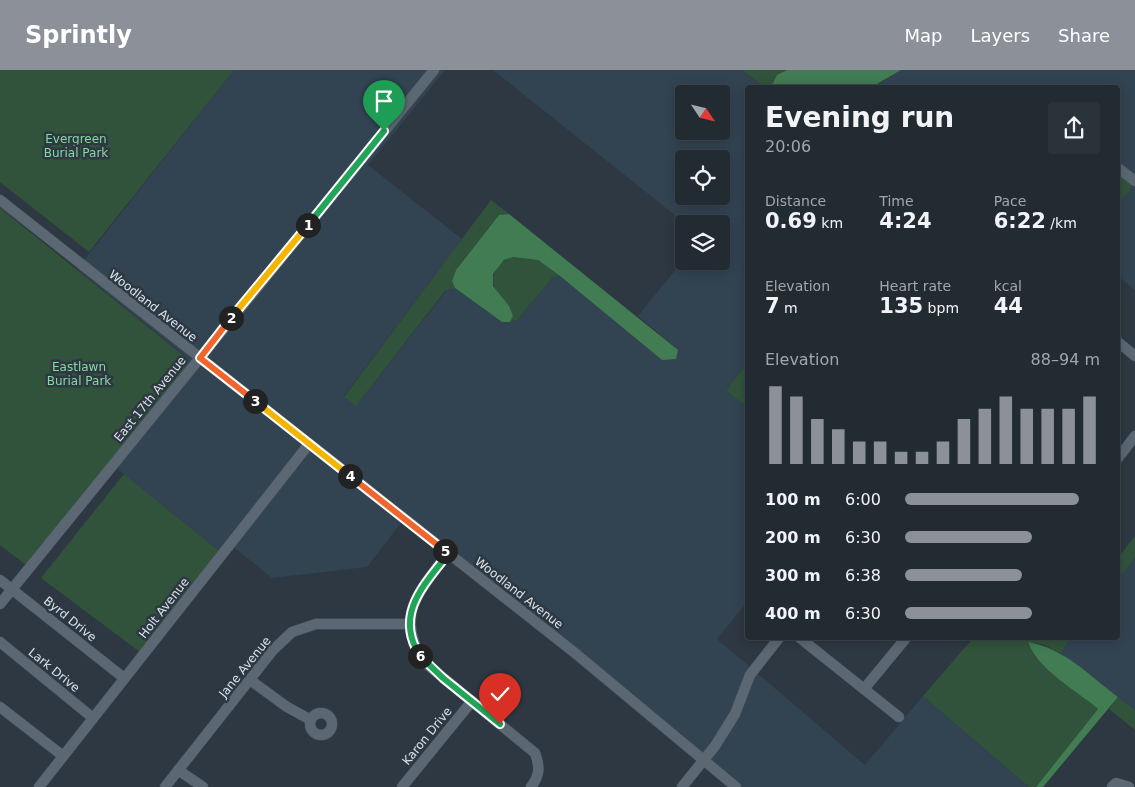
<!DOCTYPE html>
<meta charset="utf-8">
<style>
body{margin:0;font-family:"DejaVu Sans",sans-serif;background:#2a323a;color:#f1f3f6;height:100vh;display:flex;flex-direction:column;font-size:19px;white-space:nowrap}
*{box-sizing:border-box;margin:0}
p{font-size:16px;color:#a2a7ac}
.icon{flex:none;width:28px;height:28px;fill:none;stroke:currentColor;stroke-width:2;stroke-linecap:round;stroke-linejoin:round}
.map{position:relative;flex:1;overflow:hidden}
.side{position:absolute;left:745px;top:15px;width:375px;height:555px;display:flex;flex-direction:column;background:#222a32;border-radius:5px;box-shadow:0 2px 12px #0003,0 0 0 1px #3f464d}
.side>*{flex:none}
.needle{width:32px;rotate:125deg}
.buttons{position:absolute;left:675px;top:15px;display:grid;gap:10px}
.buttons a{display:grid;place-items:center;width:55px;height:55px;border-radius:5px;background:#222a32;box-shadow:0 2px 12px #0003,0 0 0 1px #3f464d;font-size:25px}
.pin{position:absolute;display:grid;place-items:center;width:42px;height:42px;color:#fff;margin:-51px -21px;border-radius:50% 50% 50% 0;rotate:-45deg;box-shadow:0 0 5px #0007}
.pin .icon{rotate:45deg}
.km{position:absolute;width:25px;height:25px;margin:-12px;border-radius:50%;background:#222;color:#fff;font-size:14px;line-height:25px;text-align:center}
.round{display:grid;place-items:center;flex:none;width:52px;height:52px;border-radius:5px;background:#2a323a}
.overview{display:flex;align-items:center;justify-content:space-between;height:85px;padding:0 20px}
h1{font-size:28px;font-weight:600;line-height:38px}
.stats{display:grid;grid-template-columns:repeat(3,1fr);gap:8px;height:85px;padding:5px 20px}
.stats div{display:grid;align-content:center}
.stats b{font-size:21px;font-weight:600}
.stats small{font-size:14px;font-weight:400}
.stats p{font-size:14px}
.chart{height:140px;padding:10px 20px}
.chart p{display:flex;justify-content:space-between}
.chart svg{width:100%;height:90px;margin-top:5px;stroke:#8c9099;stroke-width:6}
ul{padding:0 20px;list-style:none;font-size:16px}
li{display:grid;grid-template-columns:80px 60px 1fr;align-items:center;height:38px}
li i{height:12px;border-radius:6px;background:#8c9099}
header{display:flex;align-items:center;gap:30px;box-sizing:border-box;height:70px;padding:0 25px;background:#8c9099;color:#fff}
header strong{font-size:24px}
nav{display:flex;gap:28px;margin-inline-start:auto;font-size:18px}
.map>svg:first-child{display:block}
.built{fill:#324352;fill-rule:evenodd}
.green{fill:#31533b}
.forest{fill:#417c53}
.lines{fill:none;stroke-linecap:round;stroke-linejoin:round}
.minor-casing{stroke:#4c565f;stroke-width:11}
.minor{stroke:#5b6873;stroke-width:10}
.split-1-casing{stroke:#fff;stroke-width:10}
.split-2-casing{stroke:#fff;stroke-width:10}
.split-3-casing{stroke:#fff;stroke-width:10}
.split-4-casing{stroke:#fff;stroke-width:10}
.split-5-casing{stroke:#fff;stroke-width:10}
.split-6-casing{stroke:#fff;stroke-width:10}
.split-7-casing{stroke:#fff;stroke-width:10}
.split-1{stroke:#22a559;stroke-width:6}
.split-2{stroke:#f5b400;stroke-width:6}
.split-3{stroke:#f0652b;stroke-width:6}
.split-4{stroke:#f5b400;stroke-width:6}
.split-5{stroke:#f0652b;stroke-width:6}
.split-6{stroke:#22a559;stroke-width:6}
.split-7{stroke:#22a559;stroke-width:6}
.labels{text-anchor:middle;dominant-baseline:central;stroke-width:5;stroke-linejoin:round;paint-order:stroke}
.park-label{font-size:12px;fill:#85da9e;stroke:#2d3842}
.street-label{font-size:12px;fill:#dbe2e9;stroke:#2d3842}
</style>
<header>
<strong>Sprintly</strong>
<nav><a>Map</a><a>Layers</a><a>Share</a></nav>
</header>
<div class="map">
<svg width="1135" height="717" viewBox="0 0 1135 717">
<rect width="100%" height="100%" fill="#2d3842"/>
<g class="built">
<path d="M234 0H445L368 95 462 169 344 326 356 336 446 221 455 218 502 252H510L517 250 553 207 560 206 662 290 678 280 638 246 684 189V191H721V154H686L493 0H742L764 17 748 18 747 293 726 321 747 337 748 531 717 569 865 695 923 626 1029 717H737L404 449 367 497 272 508 231 475 223 484 110 393 184 285 77 199ZM684 24H721V61H684ZM684 89H721V126H684Z"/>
<polygon points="901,0 1135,0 1135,112 1118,98 1118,18 872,18"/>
<polygon points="1135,113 1135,220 1118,206 1118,135"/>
<polygon points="1135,487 1135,640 1060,583 1072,568 1118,568 1118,510"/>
</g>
<g class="green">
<polygon points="0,0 234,0 89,182 0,112"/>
<polygon points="742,0 787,0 777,5 771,18 764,17"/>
<polygon points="1118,98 1135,113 1118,135"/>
<polygon points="491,130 509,144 499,145 456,200 452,211 455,218 445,221 356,336 344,327"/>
<polygon points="0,138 184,286 187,292 183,302 26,495 0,475"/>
<path d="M512 187 538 190 560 206 553 207 517 250 510 252 513 246C504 233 485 215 497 199 502 192 504 190 512 187Z"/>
<polygon points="747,293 747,337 726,321"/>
<polygon points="124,404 219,481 140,582 41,508"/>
<polygon points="1135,466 1135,487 1118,510 1118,488"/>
<polygon points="973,568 1072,568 1060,583 1042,574 1028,573 1048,599 1098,639 1036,717 1029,717 923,626"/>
<polygon points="1118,627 1135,640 1135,660 1109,639"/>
</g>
<g class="forest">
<polygon points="787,0 901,0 872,17 771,17 777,5"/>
<polygon points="509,144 678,280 676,289 662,290 560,206 538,190 513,187 504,190 493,204 493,216 509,236 513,246 510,252 502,252 455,218 452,211 456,200 499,145"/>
<path d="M1028 572C1064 578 1090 606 1118 627L1043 717H1036L1098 639C1075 619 1039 601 1028 572Z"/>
</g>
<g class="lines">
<g class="minor-casing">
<g id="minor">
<polyline points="1118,98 1135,111"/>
<polyline points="0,130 575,583 736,717"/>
<polyline points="1118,272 1135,286"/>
<polyline points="1118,388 1135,366"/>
<path d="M448 483C419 522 394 545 424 592L535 683C540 697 540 705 531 717"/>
<polyline points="0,510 124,608"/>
<polyline points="0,534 434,0"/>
<polyline points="800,568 899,647"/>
<polyline points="0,572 93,648"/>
<polyline points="250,610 287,637 311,650"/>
<polyline points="864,619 906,568"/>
<polyline points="0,637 63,686"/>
<circle cx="321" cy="654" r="11"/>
<polyline points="178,700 203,717"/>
<polyline points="39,717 309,374"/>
<polyline points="165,717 273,580 292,562 316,554 408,554"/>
<polyline points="402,717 472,631"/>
<polyline points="682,717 715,676 735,644 750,605 779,568"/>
<polyline points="1112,717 1116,713 1129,717"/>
</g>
</g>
<use href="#minor" class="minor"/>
</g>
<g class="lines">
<g class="split-1-casing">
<polyline id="split-1" points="308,155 384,61"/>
</g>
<g class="split-2-casing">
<polyline id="split-2" points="231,248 308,155"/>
</g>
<g class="split-3-casing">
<polyline id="split-3" points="231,248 200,288 255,331"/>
</g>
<g class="split-4-casing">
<polyline id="split-4" points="255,331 350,406"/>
</g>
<g class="split-5-casing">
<polyline id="split-5" points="350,406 445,481"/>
</g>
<g class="split-6-casing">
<path id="split-6" d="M420 586C394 545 423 516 448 484L445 481"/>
</g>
<g class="split-7-casing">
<polyline id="split-7" points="420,586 443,608 500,654"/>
</g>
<use href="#split-1" class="split-1"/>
<use href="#split-2" class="split-2"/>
<use href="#split-3" class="split-3"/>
<use href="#split-4" class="split-4"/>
<use href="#split-5" class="split-5"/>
<use href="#split-6" class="split-6"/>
<use href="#split-7" class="split-7"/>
</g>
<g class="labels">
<g class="park-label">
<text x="76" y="69">Evergreen<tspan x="76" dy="14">Burial Park</tspan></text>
<text x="79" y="297">Eastlawn<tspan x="79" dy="14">Burial Park</tspan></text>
</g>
<g class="street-label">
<text transform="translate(153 236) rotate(38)">Woodland Avenue</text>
<text transform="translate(150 329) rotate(-51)">East 17th Avenue</text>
<text transform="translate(519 523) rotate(38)">Woodland Avenue</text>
<text transform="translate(164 538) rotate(-52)">Holt Avenue</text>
<text transform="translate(70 549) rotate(39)">Byrd Drive</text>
<text transform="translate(245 597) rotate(-51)">Jane Avenue</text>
<text transform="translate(54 600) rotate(39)">Lark Drive</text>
<text transform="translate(427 666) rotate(-51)">Karon Drive</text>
</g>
</g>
</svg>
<div class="buttons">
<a><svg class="needle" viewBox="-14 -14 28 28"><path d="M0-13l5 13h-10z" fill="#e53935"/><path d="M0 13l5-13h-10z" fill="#a2a7ac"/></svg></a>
<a><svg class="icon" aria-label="locate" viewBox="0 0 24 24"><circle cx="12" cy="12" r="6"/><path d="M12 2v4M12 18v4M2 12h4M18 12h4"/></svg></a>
<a><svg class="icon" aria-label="layers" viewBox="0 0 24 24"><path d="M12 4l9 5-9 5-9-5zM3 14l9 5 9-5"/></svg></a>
</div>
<div class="pin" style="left:384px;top:61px;background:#1e9e55"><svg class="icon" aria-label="arrive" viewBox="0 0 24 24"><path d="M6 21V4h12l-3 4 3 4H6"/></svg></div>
<div class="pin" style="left:500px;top:654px;background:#d93025"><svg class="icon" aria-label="check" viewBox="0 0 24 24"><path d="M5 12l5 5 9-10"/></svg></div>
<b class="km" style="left:308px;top:155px">1</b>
<b class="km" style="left:231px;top:248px">2</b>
<b class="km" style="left:255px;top:331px">3</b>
<b class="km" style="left:350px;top:406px">4</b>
<b class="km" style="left:445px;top:481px">5</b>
<b class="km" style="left:420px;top:586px">6</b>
<section class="side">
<div class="overview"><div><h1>Evening run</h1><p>20:06</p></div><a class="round"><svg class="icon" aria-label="share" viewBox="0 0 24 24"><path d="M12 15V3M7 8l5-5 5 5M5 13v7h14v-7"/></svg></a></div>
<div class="stats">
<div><p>Distance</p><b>0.69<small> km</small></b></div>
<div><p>Time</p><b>4:24</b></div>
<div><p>Pace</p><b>6:22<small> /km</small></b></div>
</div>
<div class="stats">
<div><p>Elevation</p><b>7<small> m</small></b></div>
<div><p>Heart rate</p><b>135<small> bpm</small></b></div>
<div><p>kcal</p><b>44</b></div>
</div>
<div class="chart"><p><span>Elevation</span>88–94 m</p>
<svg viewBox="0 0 160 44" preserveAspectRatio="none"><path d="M5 44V6M15 44V11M25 44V22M35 44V27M45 44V33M55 44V33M65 44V38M75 44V38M85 44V33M95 44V22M105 44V17M115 44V11M125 44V17M135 44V17M145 44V17M155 44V11"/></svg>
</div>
<ul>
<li><b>100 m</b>6:00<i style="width:89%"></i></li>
<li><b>200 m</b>6:30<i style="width:65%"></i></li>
<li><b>300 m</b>6:38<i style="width:60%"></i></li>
<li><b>400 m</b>6:30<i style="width:65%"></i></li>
</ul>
</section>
</div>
